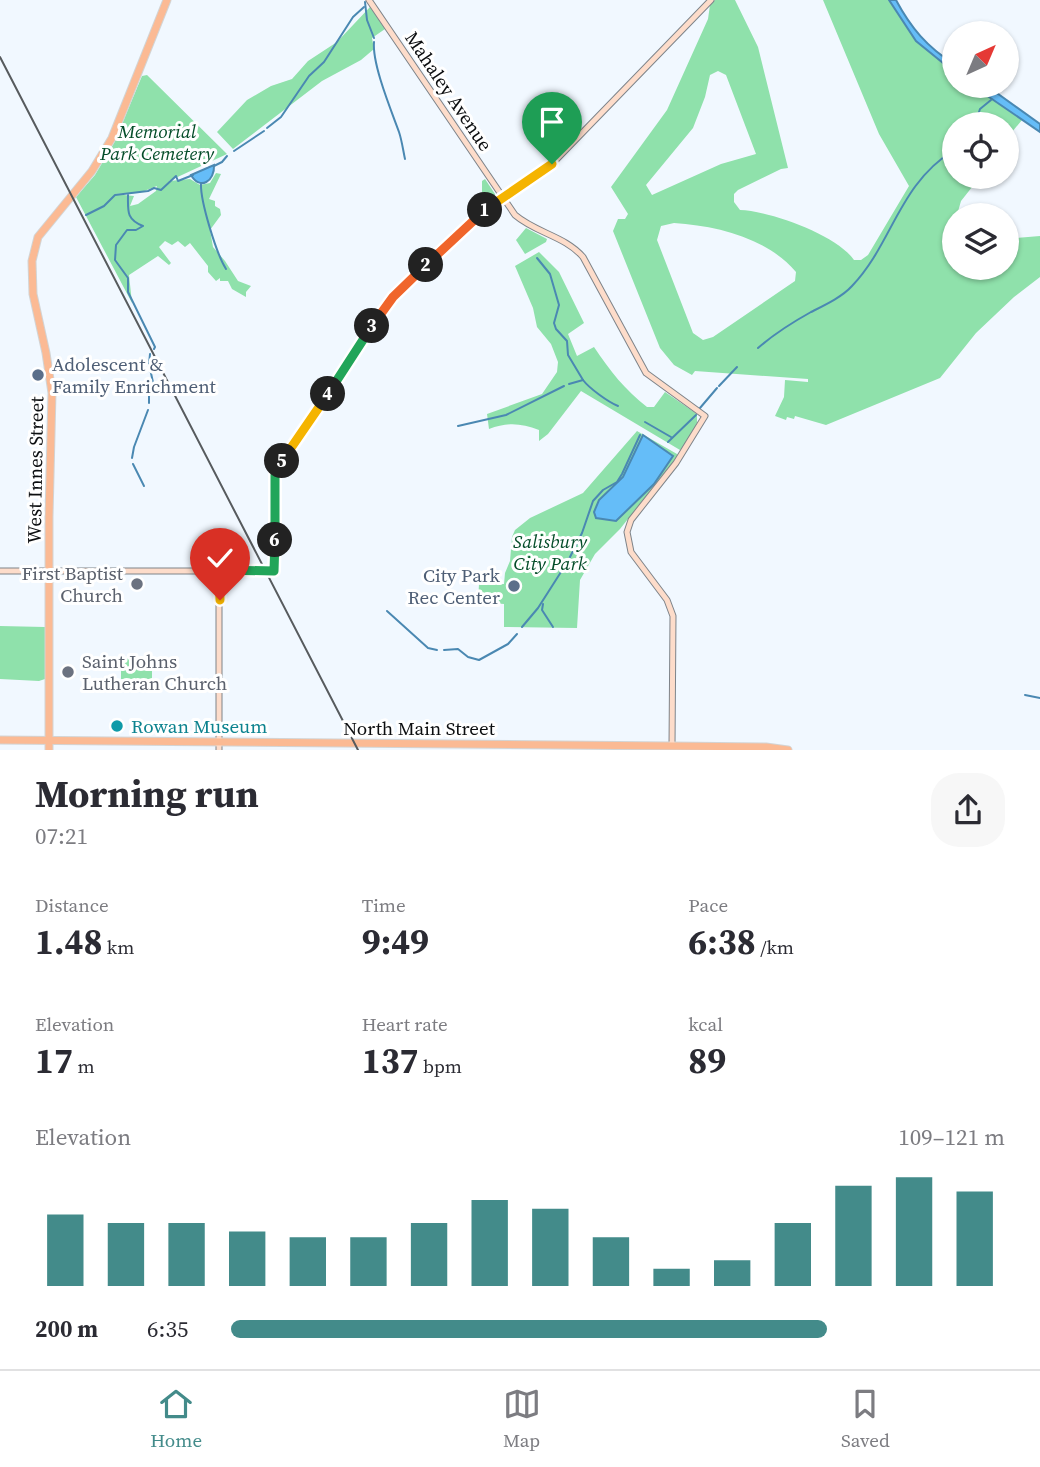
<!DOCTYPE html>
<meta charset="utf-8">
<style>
body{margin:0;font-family:"Source Serif 4",serif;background:#f7f7f7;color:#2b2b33;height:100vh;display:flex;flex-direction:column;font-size:26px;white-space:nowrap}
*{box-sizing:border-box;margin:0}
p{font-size:23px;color:#7c7c81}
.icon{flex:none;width:38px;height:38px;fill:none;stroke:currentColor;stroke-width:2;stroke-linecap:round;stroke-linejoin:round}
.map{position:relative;height:750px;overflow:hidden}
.details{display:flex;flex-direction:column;background:#fff;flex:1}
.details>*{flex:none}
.needle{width:46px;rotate:44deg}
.tools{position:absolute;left:942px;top:21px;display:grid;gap:14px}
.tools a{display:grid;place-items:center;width:77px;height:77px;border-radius:50%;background:#fff;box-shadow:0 2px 5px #0004;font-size:35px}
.pin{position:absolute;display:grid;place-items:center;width:60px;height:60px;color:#fff;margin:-72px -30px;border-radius:50% 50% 50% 0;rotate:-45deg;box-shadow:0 0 7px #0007}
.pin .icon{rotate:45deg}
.km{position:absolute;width:35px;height:35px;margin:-18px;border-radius:50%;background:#222;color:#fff;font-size:19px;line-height:35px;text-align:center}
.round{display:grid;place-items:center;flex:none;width:74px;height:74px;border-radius:28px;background:#f7f7f7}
.head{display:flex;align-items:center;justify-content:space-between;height:119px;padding:0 35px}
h1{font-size:38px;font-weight:700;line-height:52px}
.figures{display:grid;grid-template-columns:repeat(3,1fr);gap:10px;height:119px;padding:7px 35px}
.figures div{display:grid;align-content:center}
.figures b{font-size:35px;font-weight:700}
.figures small{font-size:19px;font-weight:400}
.figures p{font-size:19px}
.chart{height:196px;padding:14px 35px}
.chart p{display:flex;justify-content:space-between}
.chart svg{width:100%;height:126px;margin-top:7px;stroke:#438b8a;stroke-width:6}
ul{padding:0 35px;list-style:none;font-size:23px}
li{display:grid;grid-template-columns:112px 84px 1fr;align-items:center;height:52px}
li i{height:18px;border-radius:9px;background:#438b8a}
.menu{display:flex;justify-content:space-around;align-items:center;height:98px;border-top:2px solid #e1e1e2;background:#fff;font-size:19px;color:#7c7c81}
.menu a{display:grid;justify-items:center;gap:4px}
.menu .selected{color:#438b8a}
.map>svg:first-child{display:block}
.green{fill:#8fe1ab;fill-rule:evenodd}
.water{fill:#65bdf8;stroke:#4a88b2;stroke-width:2}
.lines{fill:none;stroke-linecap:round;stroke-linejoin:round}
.stream{stroke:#4a88b2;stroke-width:2}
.secondary-casing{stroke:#7e848a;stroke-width:7}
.primary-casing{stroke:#d3d4d4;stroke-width:9}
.secondary{stroke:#fddcca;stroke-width:5}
.primary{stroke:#fbba94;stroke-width:7}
.rail{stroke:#575b5e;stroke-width:2}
.split-1-casing{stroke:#fff;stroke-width:14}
.split-2-casing{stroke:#fff;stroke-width:14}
.split-3-casing{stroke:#fff;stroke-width:14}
.split-4-casing{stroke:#fff;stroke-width:14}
.split-5-casing{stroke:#fff;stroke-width:14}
.split-6-casing{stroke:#fff;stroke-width:14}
.split-7-casing{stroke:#fff;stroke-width:14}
.split-8-casing{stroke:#fff;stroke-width:14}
.split-1{stroke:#f5b400;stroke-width:9}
.split-2{stroke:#f0652b;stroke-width:9}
.split-3{stroke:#f0652b;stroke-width:9}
.split-4{stroke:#22a559;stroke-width:9}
.split-5{stroke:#f5b400;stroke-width:9}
.split-6{stroke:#22a559;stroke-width:9}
.split-7{stroke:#22a559;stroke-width:9}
.split-8{stroke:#f5b400;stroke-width:9}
.service-dot{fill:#5c6f8a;stroke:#fff;stroke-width:2.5}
.worship-dot{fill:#6b7280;stroke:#fff;stroke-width:2.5}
.culture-dot{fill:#0f9aa8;stroke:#fff;stroke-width:2.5}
.labels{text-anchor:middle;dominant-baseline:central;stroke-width:6;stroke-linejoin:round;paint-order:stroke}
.street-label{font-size:19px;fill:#0c0e10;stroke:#fff}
.park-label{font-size:19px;font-style:italic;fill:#044d29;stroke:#fff}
.service-label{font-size:19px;fill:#4e5e75;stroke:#fff;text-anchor:start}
.worship-label{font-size:19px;fill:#5b616d;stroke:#fff;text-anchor:end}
.culture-label{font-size:19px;fill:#0d838f;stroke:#fff;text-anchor:start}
</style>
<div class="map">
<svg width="1040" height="750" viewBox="0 0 1040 750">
<rect width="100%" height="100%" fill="#f1f8ff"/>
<g class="green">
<path d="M715 0H735L758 47 788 168 781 169 738 190 734 194V202L740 210C770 211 837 235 854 260H861L868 255 909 186 879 134 823 0H889L916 41 954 72V86H973L1022 120 1006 139V124H954V177H980L961 201 957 215H954L951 237 954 238V268H1006V239L1040 236V277L1014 297 976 333 940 378 826 425 795 416 794 419 787 417 786 420 775 416 784 397 785 380 808 382V379L695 371 692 375 674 365 660 348 613 231 618 219H625L628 214 611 187 667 110 708 19 710 5ZM718 71 726 75 756 154 721 164 652 195 646 185 693 128 705 97 710 75ZM674 223C718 226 767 238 796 272L795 281 713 337 703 340 693 333 657 240 661 226Z"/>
<polygon points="370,7 385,29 372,38 374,49 361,60 322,81 233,149 217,132 247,100 271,86 292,79 308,61 337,42"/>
<path d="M147 75 227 154 169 181 190 179 200 185 210 183 216 173 221 174 209 199 215 201V206L220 209 221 215 210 230 213 247 225 261 238 281 251 286 246 292V297L232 289 228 281H220V278L216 281 208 272V266L190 243 185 247 178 241 172 245 165 241 159 247 171 263 169 265 158 256 129 275 132 303 76 197 95 175 114 143 142 76ZM157 186 156 191 138 204 130 206 134 196 114 194 139 193Z"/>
<polygon points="485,179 497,197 488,203 482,195 482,181"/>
<polygon points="526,228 547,239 546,242 525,254 516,240"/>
<path d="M539 252 559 272 584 323 568 334 577 356 594 347C610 371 625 390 647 407H654L665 392 697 414V423L683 448 680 450 581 391 548 434 539 441V430C521 423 507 422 489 429L487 414 542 394 557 372 558 362 551 344 537 327 533 308 515 266Z"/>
<polygon points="637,431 677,454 677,457 620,529 595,554 580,580 577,628 504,627 504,604 478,602 479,584 504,584 505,573 510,561 512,537 515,530 530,518 583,493"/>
<polygon points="0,626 45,627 45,679 39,681 0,679"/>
<rect x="121" y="657" width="31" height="22"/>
</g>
<g class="water">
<path d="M889 0H896C911 28 927 47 954 64V72L916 41Z"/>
<polygon points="973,86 987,86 1040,124 1040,132"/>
<path d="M214 165C215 181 200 191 191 175Z"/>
<polygon points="643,435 673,456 654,484 616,521 596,518 594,512 599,500 623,477"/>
</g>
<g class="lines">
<g class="stream">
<polyline points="365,2 367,20 374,38"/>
<path d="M374 42C372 64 391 110 399 132 402 141 403 150 405 159"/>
<polyline points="975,124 980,109 991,100"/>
<polyline points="267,128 281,117 309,76 324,62 353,17 364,7"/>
<polyline points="234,151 264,131"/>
<polyline points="214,166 222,162 227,156"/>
<path d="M201 183C200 200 216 253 226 269"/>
<path d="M128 195C128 211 126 219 143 226L136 230H127L116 245 115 260 128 278V292L155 347 154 349"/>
<polyline points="86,215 104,206 115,195 148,191 154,188 161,190 176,176 178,181 193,175"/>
<polyline points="537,258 550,274 559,305 554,323 556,329 567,341 568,355 583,380"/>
<path d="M758 348C774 334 793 322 811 312 825 305 842 297 852 286 893 243 898 185 954 150"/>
<path d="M569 384 583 380C589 388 608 402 618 406"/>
<polyline points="719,386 737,367"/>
<polyline points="149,403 149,396 154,387 149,364 150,354"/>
<polyline points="700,408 717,388"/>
<polyline points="645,422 671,437"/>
<polyline points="458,426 506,415 564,386"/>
<polyline points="668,442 696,415"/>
<polyline points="132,458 134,447 148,410"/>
<polyline points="133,464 144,486"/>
<polyline points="543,604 542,610 553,627"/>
<polyline points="387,611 428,648 437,650"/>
<polyline points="522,627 538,608 568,561 582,533 593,501 603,490 617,482 622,474 640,435"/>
<polyline points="444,650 458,649 468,657 479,660 508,644 517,634"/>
<polyline points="1025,695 1040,698"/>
</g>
<g class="secondary-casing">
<g id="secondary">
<path d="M369 0 515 215C536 233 565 236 583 257L646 373 705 416 676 463 631 520 627 532 631 552 667 600 673 616 672 746"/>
<polyline points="0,571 274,571 276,472 382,310 477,217 552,164 711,0"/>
<polyline points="219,750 219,570"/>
</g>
</g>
<g class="primary-casing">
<g id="primary">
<polyline points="0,740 672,746 766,747 788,750"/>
<polyline points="49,750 49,517 52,393 46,353 33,294 32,261 38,237 92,171 112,138 167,0"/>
</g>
</g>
<use href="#secondary" class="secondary"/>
<use href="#primary" class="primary"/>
<polyline class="rail" points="0,57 358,750"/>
</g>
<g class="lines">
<g class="split-1-casing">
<polyline id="split-1" points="485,210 552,164"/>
</g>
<g class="split-2-casing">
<polyline id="split-2" points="426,265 485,210"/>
</g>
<g class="split-3-casing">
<polyline id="split-3" points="372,326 393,297 426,265"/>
</g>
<g class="split-4-casing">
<polyline id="split-4" points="328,394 372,326"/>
</g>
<g class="split-5-casing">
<polyline id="split-5" points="282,461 328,394"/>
</g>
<g class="split-6-casing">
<polyline id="split-6" points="275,540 275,475 282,461"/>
</g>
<g class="split-7-casing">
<polyline id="split-7" points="223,570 274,571 275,540"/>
</g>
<g class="split-8-casing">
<polyline id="split-8" points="220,600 219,570 223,570"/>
</g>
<use href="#split-1" class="split-1"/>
<use href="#split-2" class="split-2"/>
<use href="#split-3" class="split-3"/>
<use href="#split-4" class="split-4"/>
<use href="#split-5" class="split-5"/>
<use href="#split-6" class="split-6"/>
<use href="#split-7" class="split-7"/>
<use href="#split-8" class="split-8"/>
</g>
<g class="service-dot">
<circle cx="38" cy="375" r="7"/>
<circle cx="514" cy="586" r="7"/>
</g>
<g class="worship-dot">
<circle cx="137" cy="584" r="7"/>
<circle cx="68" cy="672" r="7"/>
</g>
<circle class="culture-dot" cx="117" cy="726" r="7"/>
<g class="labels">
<g class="street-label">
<text transform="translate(449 91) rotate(56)">Mahaley Avenue</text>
<text transform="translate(35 470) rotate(-89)">West Innes Street</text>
<text x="419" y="728">North Main Street</text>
</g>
<g class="park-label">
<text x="157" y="131">Memorial<tspan x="157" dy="22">Park Cemetery</tspan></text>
<text x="550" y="541">Salisbury<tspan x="550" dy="22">City Park</tspan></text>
</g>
<g class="service-label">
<text x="52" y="364">Adolescent &amp;<tspan x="52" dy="22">Family Enrichment</tspan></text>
<text x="500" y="575" text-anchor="end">City Park<tspan x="500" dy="22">Rec Center</tspan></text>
</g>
<g class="worship-label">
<text x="123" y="573">First Baptist<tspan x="123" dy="22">Church</tspan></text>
<text x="82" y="661" text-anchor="start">Saint Johns<tspan x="82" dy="22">Lutheran Church</tspan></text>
</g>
<g class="culture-label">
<text x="131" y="726">Rowan Museum</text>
</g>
</g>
</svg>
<div class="tools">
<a><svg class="needle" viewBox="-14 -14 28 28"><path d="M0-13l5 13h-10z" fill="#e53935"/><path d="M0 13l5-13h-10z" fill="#7c7c81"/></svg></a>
<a><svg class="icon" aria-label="locate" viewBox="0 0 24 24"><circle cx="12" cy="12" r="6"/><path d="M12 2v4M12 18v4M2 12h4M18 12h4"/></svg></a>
<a><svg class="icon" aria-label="layers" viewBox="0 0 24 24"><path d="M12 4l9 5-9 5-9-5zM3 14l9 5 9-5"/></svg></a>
</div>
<div class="pin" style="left:552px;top:164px;background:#1e9e55"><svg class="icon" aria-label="arrive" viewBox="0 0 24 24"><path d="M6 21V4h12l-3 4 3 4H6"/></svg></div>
<div class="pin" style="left:220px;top:600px;background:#d93025"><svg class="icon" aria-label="check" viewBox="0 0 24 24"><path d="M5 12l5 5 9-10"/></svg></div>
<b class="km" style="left:485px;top:210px">1</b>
<b class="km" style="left:426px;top:265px">2</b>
<b class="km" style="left:372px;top:326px">3</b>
<b class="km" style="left:328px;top:394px">4</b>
<b class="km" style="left:282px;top:461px">5</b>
<b class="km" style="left:275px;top:540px">6</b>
</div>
<section class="details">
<div class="head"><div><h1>Morning run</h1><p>07:21</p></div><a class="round"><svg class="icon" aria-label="share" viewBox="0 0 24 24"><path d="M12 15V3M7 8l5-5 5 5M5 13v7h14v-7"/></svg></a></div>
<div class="figures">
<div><p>Distance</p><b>1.48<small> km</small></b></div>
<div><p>Time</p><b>9:49</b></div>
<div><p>Pace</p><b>6:38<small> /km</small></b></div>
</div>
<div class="figures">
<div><p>Elevation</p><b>17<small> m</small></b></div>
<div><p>Heart rate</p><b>137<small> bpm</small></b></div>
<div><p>kcal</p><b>89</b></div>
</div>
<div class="chart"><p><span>Elevation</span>109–121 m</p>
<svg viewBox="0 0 160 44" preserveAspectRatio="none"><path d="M5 44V19M15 44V22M25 44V22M35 44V25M45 44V27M55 44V27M65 44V22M75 44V14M85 44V17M95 44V27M105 44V38M115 44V35M125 44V22M135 44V9M145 44V6M155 44V11"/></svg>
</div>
<ul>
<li><b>200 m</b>6:35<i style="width:77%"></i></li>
</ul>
</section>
<nav class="menu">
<a class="selected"><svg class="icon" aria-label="home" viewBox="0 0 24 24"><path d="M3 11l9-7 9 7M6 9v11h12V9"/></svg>Home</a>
<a><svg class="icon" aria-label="map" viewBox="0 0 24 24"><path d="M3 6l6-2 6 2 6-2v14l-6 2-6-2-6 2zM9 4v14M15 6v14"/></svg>Map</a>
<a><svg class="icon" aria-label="saved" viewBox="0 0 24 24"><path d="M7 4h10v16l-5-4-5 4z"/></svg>Saved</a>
</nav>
